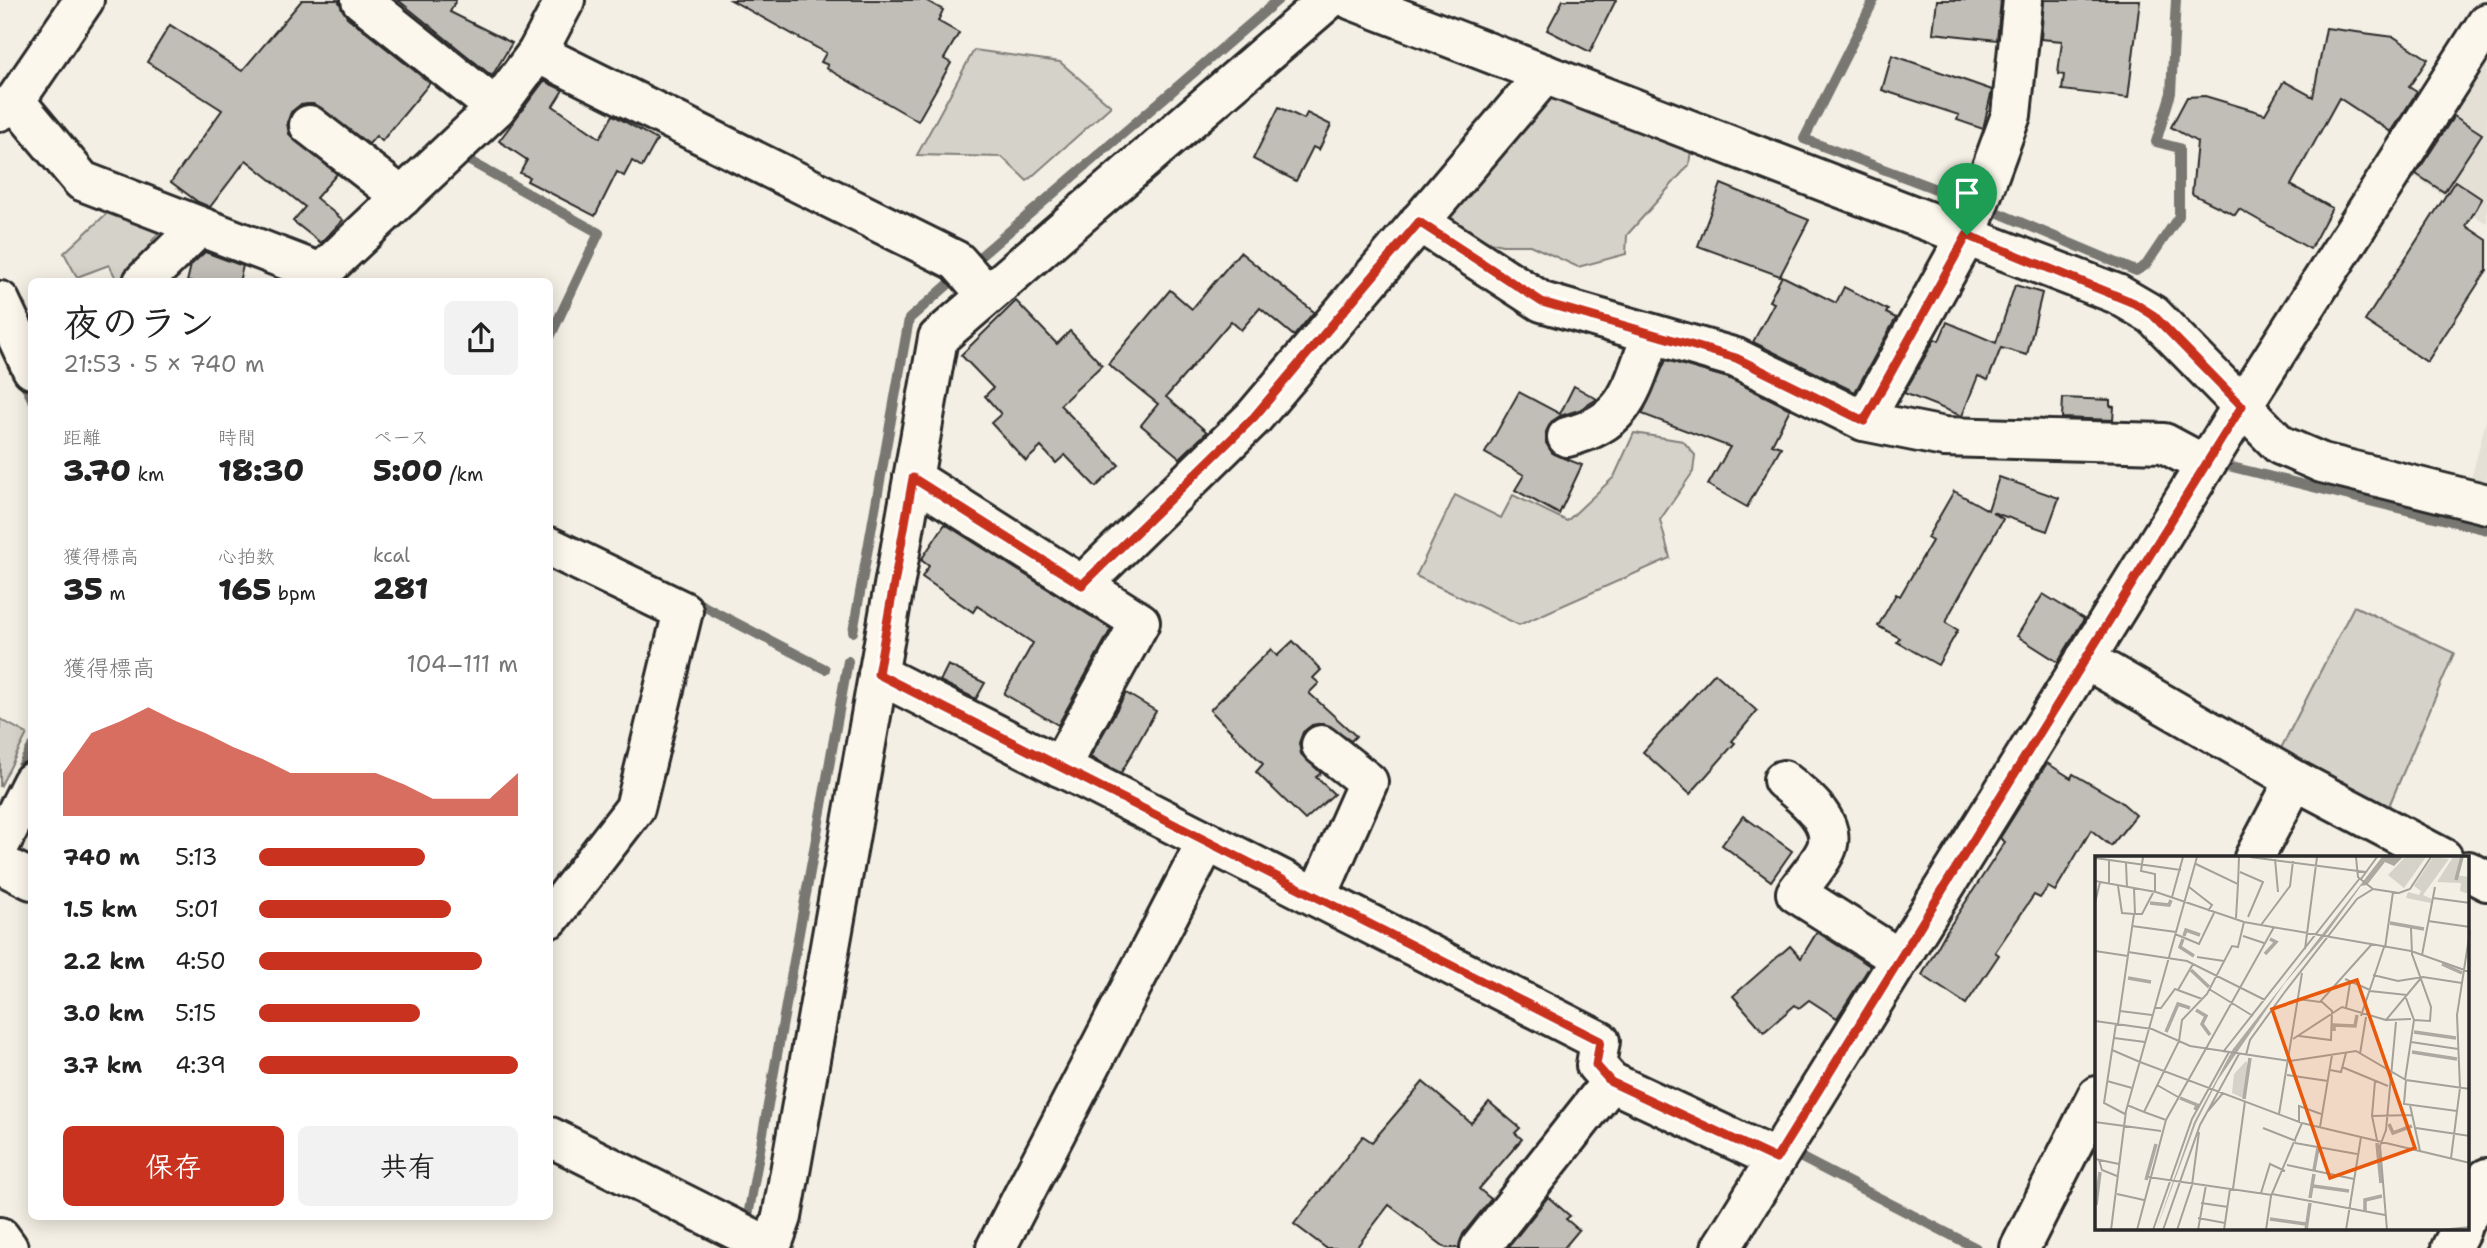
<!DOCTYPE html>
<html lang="ja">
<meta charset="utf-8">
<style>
body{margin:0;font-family:"Shantell Sans","Klee One",sans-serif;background:#f2f2f2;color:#222;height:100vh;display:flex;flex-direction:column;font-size:26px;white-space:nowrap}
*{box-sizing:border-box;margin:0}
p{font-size:23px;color:#767676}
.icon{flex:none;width:38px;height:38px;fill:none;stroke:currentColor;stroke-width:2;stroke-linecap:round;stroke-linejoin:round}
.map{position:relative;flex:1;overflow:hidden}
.panel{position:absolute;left:28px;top:278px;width:525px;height:942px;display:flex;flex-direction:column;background:#fff;border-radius:10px;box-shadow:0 4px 18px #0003}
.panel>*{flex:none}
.pin{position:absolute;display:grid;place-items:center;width:60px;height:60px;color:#fff;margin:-72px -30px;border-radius:50% 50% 50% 0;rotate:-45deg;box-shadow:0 0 7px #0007}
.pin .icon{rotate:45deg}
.round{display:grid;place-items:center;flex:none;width:74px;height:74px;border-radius:10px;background:#f2f2f2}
.headline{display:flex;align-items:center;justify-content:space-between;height:119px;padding:0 35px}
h1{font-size:38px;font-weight:800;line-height:52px}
.figures{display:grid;grid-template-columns:repeat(3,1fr);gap:10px;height:119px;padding:7px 35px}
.figures div{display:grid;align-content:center}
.figures b{font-size:30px;font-weight:800}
.figures small{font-size:19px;font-weight:400}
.figures p{font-size:19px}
.chart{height:196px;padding:14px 35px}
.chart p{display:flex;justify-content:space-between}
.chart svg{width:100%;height:126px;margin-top:7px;fill:#c8321e;opacity:.7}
.cta{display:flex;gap:14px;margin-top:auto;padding:14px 35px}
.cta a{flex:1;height:80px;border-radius:10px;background:#c8321e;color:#fff;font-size:28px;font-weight:800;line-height:80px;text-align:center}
.cta a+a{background:#f2f2f2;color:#222}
ul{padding:0 35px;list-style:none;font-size:23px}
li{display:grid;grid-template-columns:112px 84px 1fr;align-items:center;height:52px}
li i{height:18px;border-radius:9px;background:#c8321e}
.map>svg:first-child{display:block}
.built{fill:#e4e0d6}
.green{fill:#d5d2c9;stroke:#807e7a;stroke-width:2}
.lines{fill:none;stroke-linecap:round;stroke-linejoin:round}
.stream{stroke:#787772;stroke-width:10}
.building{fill:#c0beb6;stroke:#2b2b2b;stroke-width:2}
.minor-casing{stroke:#2b2b2b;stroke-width:44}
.minor{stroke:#fbf7ec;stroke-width:38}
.route-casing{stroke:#fff;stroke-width:14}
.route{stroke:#c8321e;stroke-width:9}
.inset-river{fill:none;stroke:#aca9a2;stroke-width:3.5}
.inset-road{fill:none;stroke:#a3a19a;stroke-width:2}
.view{fill:#e8590c;fill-opacity:0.15;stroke:#e8590c;stroke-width:3.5}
.inset-edge{fill:none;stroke:#2b2b2b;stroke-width:3.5}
</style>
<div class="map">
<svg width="2487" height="1248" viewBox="0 0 2487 1248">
<rect width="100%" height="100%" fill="#f3efe4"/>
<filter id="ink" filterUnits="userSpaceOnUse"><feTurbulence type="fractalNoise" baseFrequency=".0143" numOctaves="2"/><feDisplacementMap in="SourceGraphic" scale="14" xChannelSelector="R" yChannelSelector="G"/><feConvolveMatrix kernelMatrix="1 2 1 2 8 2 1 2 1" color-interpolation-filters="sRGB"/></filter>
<g filter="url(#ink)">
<g class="built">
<polygon points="2487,51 2487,224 2409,173"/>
<polygon points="2487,417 2487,483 2471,479"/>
</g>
<g class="green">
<polygon points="974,50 1060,62 1111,106 1027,181 1002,157 917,155"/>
<polygon points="1545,94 1691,149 1689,165 1627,235 1626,254 1578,267 1530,245 1502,245 1474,238 1439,216"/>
<polygon points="117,204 166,224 152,241 159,255 132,282 118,282 109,265 77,277 64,253"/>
<polygon points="1634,433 1683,441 1695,455 1693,472 1660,520 1670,558 1519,625 1416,576 1455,495 1501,518 1513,495 1567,521 1614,477"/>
<polygon points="2354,606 2454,653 2386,813 2277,756"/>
<polygon points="0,719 27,734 0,787"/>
</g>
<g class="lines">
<g class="stream">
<polyline points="1874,0 1804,139 1970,202"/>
<polyline points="466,159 599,233 550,337"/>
<polyline points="1994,211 2136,271 2146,265 2179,216 2179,148 2156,142 2171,93 2176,0"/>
<polyline points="976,260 1278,0"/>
<polyline points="20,375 32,399"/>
<polyline points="2228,466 2487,530"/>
<polyline points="690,599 825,669"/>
<polyline points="853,632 909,319 951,282"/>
<polyline points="17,776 32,747"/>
<polyline points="1798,1156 1976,1248"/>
<polyline points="748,1216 848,661"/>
</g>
</g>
<g class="building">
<polygon points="302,0 338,0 347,17 430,83 382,141 376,136 369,144 313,104 300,105 291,112 287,123 289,134 337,174 316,198 343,220 321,243 293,221 305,207 246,160 210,207 198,202 171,182 222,110 147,62 170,25 242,71"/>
<polygon points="398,0 456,0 450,12 512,43 492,76"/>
<polygon points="731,0 925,0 943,10 938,21 959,33 944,59 951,63 918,121 826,68 828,65 821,62 826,53"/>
<polygon points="1563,0 1616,0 1590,52 1547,30"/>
<polygon points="1937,0 2001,0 1997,40 1933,33"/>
<polygon points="2044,0 2140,0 2128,98 2062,90 2064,75 2058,74 2062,41 2041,39"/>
<polygon points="2326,28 2394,37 2428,59 2409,87 2417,92 2391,132 2339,98 2291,185 2332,208 2310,249 2239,209 2235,215 2192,194 2197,142 2171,127 2187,97 2205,96 2265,114 2284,81 2313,97"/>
<polygon points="1892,55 1992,90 1983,129 1957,120 1959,115 1882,90"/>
<polygon points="544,81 563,90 553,106 600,138 613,115 657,140 642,167 632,161 624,176 617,172 595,216 527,181 529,177 520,173 527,160 499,141"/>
<polygon points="1279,107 1304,119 1307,113 1331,125 1319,150 1313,147 1296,181 1253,159"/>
<polygon points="2454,116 2482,134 2444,192 2416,174"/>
<polygon points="2455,181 2482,199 2466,226 2487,240 2487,270 2427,362 2365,321"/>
<polygon points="1721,184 1809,220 1780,276 1698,246"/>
<polygon points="205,252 243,266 239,282 187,282 191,265"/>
<polygon points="1240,252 1314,312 1294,336 1260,308 1241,330 1231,321 1166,397 1207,432 1180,458 1141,425 1158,404 1108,364 1170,290 1192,309"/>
<polygon points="1782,276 1836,303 1844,287 1888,310 1886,313 1896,318 1855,392 1753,342 1774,303 1769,301"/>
<polygon points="2015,285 2042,293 2027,355 2001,348 1988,380 1978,376 1962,416 1904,393 1935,339 1939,341 1947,322 1996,343"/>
<polygon points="1016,301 1057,344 1070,331 1102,365 1060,405 1119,465 1096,487 1065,455 1056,463 1041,447 1026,461 991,423 1001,414 985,396 993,388 961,355"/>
<polygon points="1666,360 1728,378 1790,409 1772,444 1781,447 1747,507 1708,485 1730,447 1642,414"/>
<polygon points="1574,386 1597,399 1579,410 1560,416 1551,422 1546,432 1546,443 1553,454 1582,465 1559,514 1515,490 1524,475 1485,453 1519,392 1560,414"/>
<polygon points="2063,398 2110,400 2110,406 2114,407 2113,420 2062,418"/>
<polygon points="1999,477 2059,498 2047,531 1992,512 2003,519 1950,613 1946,623 1958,630 1938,665 1897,642 1900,638 1878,626 1896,594 1900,596 1932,541 1927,538 1954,491 1988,510"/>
<polygon points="945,524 1111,629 1058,725 1004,694 1033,643 977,606 973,612 922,577 929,566 921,560"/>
<polygon points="2043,594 2084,619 2058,662 2017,636"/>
<polygon points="1293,641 1321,670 1313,678 1319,683 1309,693 1356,736 1351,741 1323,723 1312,725 1303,732 1299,743 1301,754 1321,773 1316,777 1334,794 1305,820 1256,772 1263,764 1210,710 1271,649 1277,656"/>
<polygon points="948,665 985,683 976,699 940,681"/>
<polygon points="1715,673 1757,711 1732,741 1735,743 1690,794 1643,752"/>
<polygon points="1126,693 1156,711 1121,773 1090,757"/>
<polygon points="2047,763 2071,778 2073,774 2120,801 2136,815 2111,846 2091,830 2055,891 2048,887 2040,898 2034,895 1995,952 1999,955 1966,1004 1922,975 1946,932 2005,842 2000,838"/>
<polygon points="1743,816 1792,851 1771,881 1722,845"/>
<polygon points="1817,932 1870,966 1837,1018 1809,1000 1799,1008 1795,1005 1764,1032 1733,996 1790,946 1801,958"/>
<polygon points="1423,1082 1471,1123 1489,1102 1520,1128 1515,1133 1522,1139 1479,1189 1491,1199 1463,1234 1459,1248 1446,1248 1389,1205 1356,1248 1326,1248 1294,1224 1363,1136 1372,1142"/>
<polygon points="1548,1197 1570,1216 1566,1219 1579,1230 1564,1248 1508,1248"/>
</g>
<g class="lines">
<g class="minor-casing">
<g id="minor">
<polyline points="361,0 496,108"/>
<polyline points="1352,0 2117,294 2153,315 2280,445 2322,463 2487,504"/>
<polyline points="537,53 957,261 987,295"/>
<polyline points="15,101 82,181 321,273"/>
<polyline points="0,111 15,101 84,0"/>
<polyline points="309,125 402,197"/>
<polyline points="1419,222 1542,302 1736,358 1864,421 1944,437 2164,443 2205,465"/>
<polyline points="143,282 199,227"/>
<polyline points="316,282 321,273 496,108 537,53 565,0"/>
<polyline points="0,301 32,369"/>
<polyline points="1864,421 1967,235 2011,115 2023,0"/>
<path d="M1567 437C1629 422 1631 388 1652 334"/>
<polyline points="913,478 1140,622 1060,767"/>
<polyline points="550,547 683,611 635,808 550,918"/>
<polyline points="1082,585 1254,417 1545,74"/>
<polyline points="2085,659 2295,780 2443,858"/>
<polyline points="878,674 1600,1041 1596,1065 1611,1082 1776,1159"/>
<path d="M1783 780C1802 795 1840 823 1825 852 1818 866 1805 880 1796 893L1900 959"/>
<polyline points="0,845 32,782"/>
<polyline points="2254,858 2295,780"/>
<polyline points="0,864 32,880"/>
<polyline points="2468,871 2487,881"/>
<polyline points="1317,897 1368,782 1321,745"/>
<polyline points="550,1137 772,1248"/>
<polyline points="2468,1215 2487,1178"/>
<polyline points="0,1237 8,1248"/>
<polyline points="771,1248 782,1217 938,338 1328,0"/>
<polyline points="996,1248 1207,841"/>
<polyline points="1480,1248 1611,1082"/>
<polyline points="1721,1248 2242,406 2487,23"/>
<polyline points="2020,1248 2097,1096"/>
<polyline points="2451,1248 2461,1229"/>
</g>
</g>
<use href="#minor" class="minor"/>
</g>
</g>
<g class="lines" filter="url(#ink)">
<g class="route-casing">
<polygon id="route" points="1419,222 1542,302 1736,358 1864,421 1967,235 2134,303 2153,315 2242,406 1776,1159 1611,1082 1596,1065 1600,1041 878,674 913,478 1082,585 1254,417"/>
</g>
<use href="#route" class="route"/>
</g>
<g transform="translate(2095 856)">
<rect width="374" height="374" fill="#f3efe4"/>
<path d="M310 1H331L309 32 293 19ZM338 1 354 3 328 39 337 43 336 47 311 42 313 36 324 39 326 35 319 30ZM358 1H366L362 19 374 21V38L365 35 366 27 342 26ZM151 205 154 212 148 242 137 237 139 218Z" fill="#d5d2c9"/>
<path d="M287 1H308L299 10 290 6 272 29 266 30 229 81 189 128 123 224 101 267 61 374 99 266 138 193Z" fill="#aca9a2"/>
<path class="inset-river" d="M361 24 367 1M55 47 74 49 76 44M295 67 329 73M89 80 91 74 105 79M88 83 85 91 99 100M170 98 181 86 175 83M347 108 367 117M96 114 114 131M33 122 56 126M101 154 111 160 107 168 115 179M239 175V169L260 170 262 159M71 176 83 148 95 152M319 176 361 182M317 196 362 203M85 242 102 249 100 254M149 243 155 202M294 268 298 277 317 270M282 287 286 327M219 314 223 292M51 324 61 288M218 330 254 335M215 342 219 318M1 349 5 316M270 355V344L287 340M175 363 211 368M211 374 215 347"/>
<path class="inset-road" d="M48 1 46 15 60 18V35M155 1 271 16M261 1 263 21 278 33 304 37 315 33 336 1M0 2 86 14M180 3 183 36M14 5V28M31 7 32 31M101 8 143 28 141 62M145 16 168 26 153 61M266 23 282 1M0 25 61 36 149 66 316 95 375 116M143 28 144 1M23 30 27 57 39 58M94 31 117 49 113 55M39 32 40 58M77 41 88 1M338 42 375 47M0 47 5 26M333 65 375 71M166 69 195 30 198 5M37 70 81 76M316 72 317 98 336 151 335 165 319 164M80 78 104 88 119 57M148 80 169 87M290 92 298 36M210 93 222 1M0 95 33 100M33 96 92 105 170 144M327 99 340 31M102 101 129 105M278 119 303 125 328 121 367 127M250 123 275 134M114 133 158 160M83 134 98 108M275 135 312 139M203 143 225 146 277 88M60 152H66L80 133 107 143M251 152 255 127M25 155 57 159M266 160 289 91M291 164 316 163M0 165 57 173 95 190 195 205 261 195 311 224 375 233M21 168 9 247 30 258M23 168 39 58H47L59 35M204 180 236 184 237 155 226 145M19 182 50 186M198 183 247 151 291 164 326 122M316 186 363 193M17 194 45 206M128 196 265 22M265 198 271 161M151 199 155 184 189 137 262 43 278 33M45 206 207 267 375 307M247 211 293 230M235 214 246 216 251 197M192 219 233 225M310 224 319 164 311 142M311 224 309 248 362 255M12 225 37 232M280 225 277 260 282 284M62 229 83 241M32 249 49 256 84 185 87 164 112 138 137 90 143 91 149 66M315 249 325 295M113 255 128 237M49 256 71 264M184 258 207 117M277 260 317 259M0 266 66 275M204 266V250L226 258M225 271 237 199M168 272 201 285M321 272 375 280M200 287 262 298M356 302 365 232 362 159 375 75M0 303 24 308M4 304 7 314 22 320M192 309 259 323M53 321 177 339M138 333 150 245M166 337 175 308 190 315M22 338 49 344M177 338 290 359M106 347 133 351M103 362 130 367M16 374 31 255 102 1M42 374 71 264 179 71M58 374 97 263 134 196M68 374 105 269 144 198M82 374 97 329 104 276M103 374 111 329M129 374 135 333M171 374 176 340 207 267M251 374 266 281M292 374 285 290 291 274 301 166M345 374 375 371"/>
<path class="view" d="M262 124 320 292 235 322 177 153Z"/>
<rect width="374" height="374" class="inset-edge"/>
</g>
</svg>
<div class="pin" style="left:1967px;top:235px;background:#1e9e55"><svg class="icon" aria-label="arrive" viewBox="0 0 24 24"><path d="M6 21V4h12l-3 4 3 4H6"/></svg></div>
<section class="panel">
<div class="headline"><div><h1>夜のラン</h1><p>21:53 · 5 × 740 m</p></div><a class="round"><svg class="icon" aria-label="share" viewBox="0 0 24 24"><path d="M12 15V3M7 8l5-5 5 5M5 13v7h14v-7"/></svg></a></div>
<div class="figures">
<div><p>距離</p><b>3.70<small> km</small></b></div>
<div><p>時間</p><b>18:30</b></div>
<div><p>ペース</p><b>5:00<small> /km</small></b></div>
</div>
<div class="figures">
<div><p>獲得標高</p><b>35<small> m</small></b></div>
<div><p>心拍数</p><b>165<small> bpm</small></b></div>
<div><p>kcal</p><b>281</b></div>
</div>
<div class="chart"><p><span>獲得標高</span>104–111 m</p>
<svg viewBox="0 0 160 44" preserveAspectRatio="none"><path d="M0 44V29L10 15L20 11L30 6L40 11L50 15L60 20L70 24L80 29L90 29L100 29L110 29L120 33L130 38L140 38L150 38L160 29V44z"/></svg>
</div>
<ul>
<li><b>740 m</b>5:13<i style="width:64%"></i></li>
<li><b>1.5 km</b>5:01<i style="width:74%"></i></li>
<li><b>2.2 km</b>4:50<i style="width:86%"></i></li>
<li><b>3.0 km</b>5:15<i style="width:62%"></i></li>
<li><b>3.7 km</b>4:39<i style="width:100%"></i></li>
</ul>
<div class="cta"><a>保存</a><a>共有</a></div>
</section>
</div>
